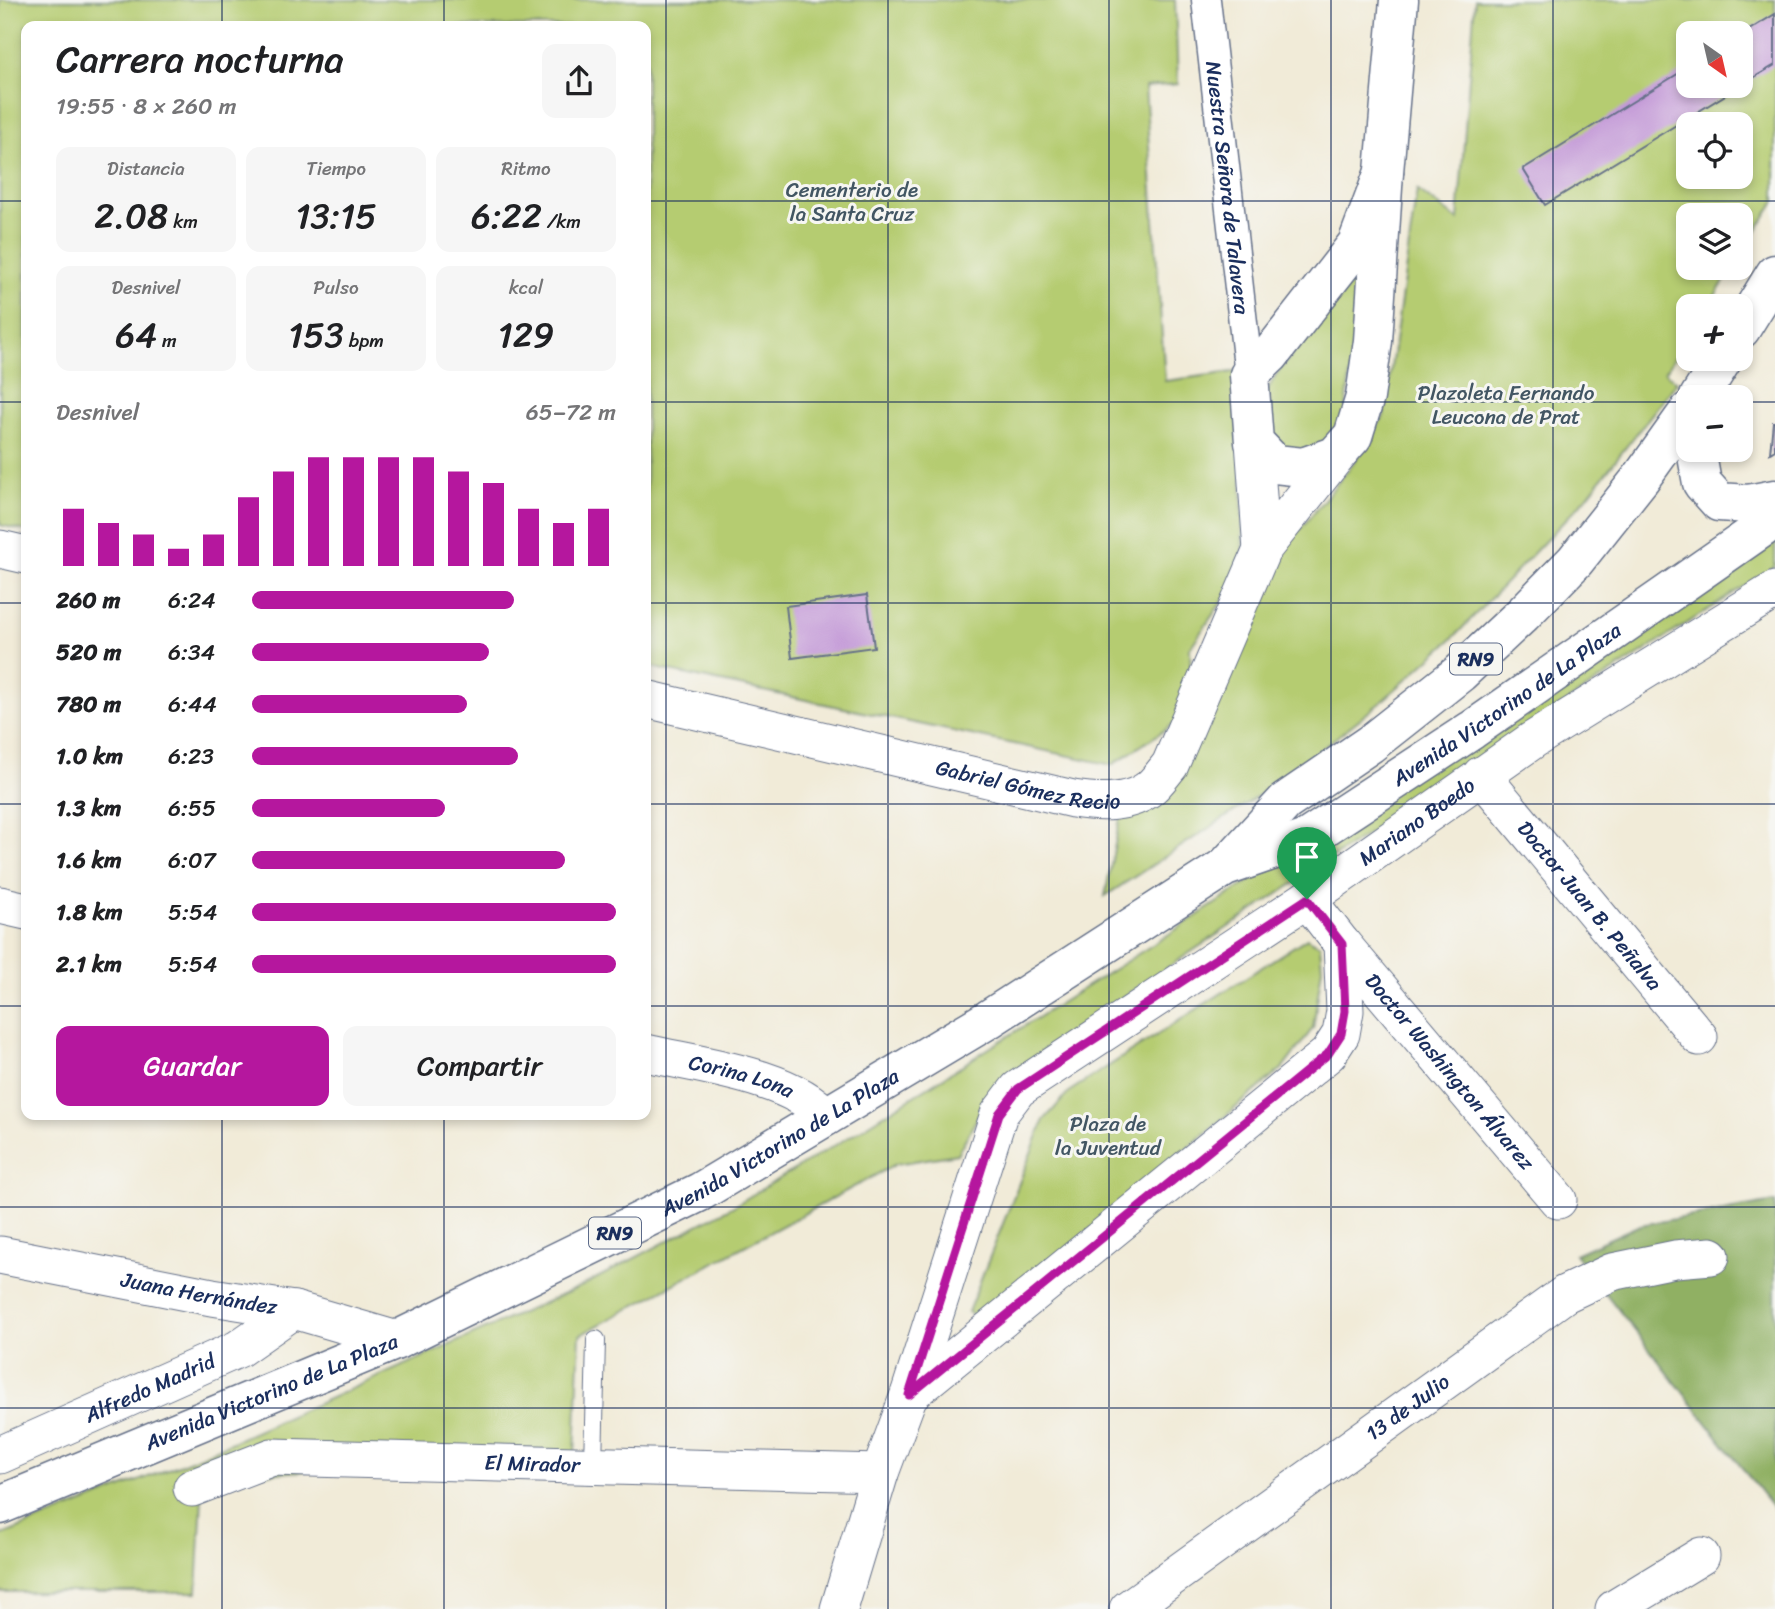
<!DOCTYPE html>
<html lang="es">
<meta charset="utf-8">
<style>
body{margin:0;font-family:Sriracha,sans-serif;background:#f6f6f6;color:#202124;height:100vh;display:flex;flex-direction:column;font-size:26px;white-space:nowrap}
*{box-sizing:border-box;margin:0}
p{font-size:23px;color:#757577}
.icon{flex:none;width:38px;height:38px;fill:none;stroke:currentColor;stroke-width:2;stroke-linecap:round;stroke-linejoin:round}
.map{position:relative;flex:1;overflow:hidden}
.side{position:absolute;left:21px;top:21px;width:630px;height:1099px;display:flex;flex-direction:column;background:#fff;border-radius:14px;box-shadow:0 4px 10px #0003}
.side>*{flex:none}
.needle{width:46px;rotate:146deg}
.fabs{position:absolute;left:1676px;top:21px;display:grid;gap:14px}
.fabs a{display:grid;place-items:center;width:77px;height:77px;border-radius:14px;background:#fff;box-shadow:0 4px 10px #0003;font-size:35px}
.pin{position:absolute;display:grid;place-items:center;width:60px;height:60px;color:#fff;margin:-72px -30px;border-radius:50% 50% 50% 0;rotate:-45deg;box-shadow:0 0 7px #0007}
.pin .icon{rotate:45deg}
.round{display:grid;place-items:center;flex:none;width:74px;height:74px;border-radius:14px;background:#f6f6f6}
.headline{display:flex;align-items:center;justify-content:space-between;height:119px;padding:0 35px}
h1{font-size:38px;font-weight:600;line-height:52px}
.figures{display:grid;grid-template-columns:repeat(3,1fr);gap:10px;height:119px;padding:7px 35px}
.figures div{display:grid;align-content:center;border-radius:14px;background:#f6f6f6;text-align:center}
.figures b{font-size:35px;font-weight:600}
.figures small{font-size:19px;font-weight:400}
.figures p{font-size:19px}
.chart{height:196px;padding:14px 35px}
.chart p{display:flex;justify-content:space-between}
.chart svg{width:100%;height:126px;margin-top:7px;stroke:#b5179e;stroke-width:6}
.cta{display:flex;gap:14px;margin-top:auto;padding:14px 35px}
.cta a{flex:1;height:80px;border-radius:14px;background:#b5179e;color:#fff;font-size:28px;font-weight:600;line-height:80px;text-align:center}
.cta a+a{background:#f6f6f6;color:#202124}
ul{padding:0 35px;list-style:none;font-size:23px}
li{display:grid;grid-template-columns:112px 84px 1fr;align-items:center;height:52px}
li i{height:18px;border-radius:9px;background:#b5179e}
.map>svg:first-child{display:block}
.green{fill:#b5cc71;stroke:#687e68;stroke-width:2;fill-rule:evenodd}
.forest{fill:#90b063;stroke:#567060;stroke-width:2}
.building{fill:#c399d7}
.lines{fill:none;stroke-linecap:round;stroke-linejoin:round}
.service-casing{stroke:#667189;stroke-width:20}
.pedestrian-casing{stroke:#667189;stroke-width:31}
.minor-casing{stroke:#667189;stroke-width:39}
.tertiary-casing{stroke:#667189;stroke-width:41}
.trunk-casing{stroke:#667189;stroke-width:41}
.service{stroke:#fff;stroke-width:18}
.pedestrian{stroke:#fff;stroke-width:28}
.minor{stroke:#fff;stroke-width:37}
.tertiary{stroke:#fff;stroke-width:38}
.trunk{stroke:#fff;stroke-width:38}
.route-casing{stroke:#fff;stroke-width:14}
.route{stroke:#b5179e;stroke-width:9}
.grid{fill:none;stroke:#1b2f5e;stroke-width:2;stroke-opacity:0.55}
.labels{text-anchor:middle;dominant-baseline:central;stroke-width:6;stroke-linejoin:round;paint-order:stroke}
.shield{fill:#f6f6f2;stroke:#5d6b8a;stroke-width:2}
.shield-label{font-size:19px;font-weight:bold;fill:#1b2f5e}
.street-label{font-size:21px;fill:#1b2f5e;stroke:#f6f6f2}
.park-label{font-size:21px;fill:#425663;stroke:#f6f6f2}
</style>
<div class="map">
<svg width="1775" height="1609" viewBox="0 0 1775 1609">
<rect width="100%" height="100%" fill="#f6f6f2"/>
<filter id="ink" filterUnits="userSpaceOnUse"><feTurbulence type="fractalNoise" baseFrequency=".0143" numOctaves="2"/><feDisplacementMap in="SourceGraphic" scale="14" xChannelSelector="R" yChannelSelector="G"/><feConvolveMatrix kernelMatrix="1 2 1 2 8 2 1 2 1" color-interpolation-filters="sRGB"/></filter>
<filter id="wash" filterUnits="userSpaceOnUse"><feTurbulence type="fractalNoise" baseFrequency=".00686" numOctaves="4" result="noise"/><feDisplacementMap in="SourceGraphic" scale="28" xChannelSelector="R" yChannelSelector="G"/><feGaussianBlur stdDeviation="1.57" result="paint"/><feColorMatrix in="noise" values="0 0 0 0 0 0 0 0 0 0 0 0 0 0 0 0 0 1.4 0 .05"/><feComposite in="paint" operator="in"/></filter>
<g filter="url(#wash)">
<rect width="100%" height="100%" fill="#f1ebd8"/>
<g class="green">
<polygon points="0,0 1175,0 1178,84 1145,87 1165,381 1241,371 1243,571 1190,648 1192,712 1112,765 646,666 646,26 26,26 26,531 0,525"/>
<path d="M1475 0H1775V201L1741 255V215H1689V268H1733L1708 306H1689V336L1665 372 1677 382 1586 498 1453 638 1380 703 1281 781 1105 896 1120 818 1271 565 1353 464 1384 416 1417 190 1458 220ZM1689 33H1741V86H1689ZM1689 124H1741V177H1689Z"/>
<polygon points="1362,270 1344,426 1321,450 1270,449 1260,403 1277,373"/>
<polygon points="1775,536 1775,566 1539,720 1047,1048 988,1099 957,1154 896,1164 580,1335 575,1453 203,1478 197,1592 0,1592 0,1536 196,1458 582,1286 732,1207 857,1132 1160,940"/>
<polygon points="1307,938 1320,945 1322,968 1313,1028 1283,1068 981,1321 968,1312 1044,1120 1070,1091"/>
</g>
<polygon class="forest" points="1775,1202 1775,1510 1575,1254 1640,1225"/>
<g id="blocks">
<g class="building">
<polygon points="1775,14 1775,65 1741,85 1741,35"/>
<polygon points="1689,67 1689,86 1740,86 1545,205 1523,169"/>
<polygon points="1773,422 1775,422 1775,450 1770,453"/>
<polygon points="867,595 874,647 792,658 786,606"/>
</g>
</g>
</g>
<g filter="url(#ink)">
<use href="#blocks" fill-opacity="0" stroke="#667189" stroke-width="2"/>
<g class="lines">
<g class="service-casing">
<polyline id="service" points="593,1465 596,1340"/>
</g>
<g class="pedestrian-casing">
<g id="pedestrian">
<path id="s1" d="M1206 0 1249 375"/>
</g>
</g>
<g class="minor-casing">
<g id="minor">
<polyline points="1254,442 1262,550 1345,445"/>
<polyline points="0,549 26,555"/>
<path id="s2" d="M646 699 1073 799C1098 803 1130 805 1151 787 1158 781 1164 772 1170 765L1262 550"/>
<path id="s3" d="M1481 775 1699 1037"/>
<path id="s4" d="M1307 899 1342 944 1558 1200"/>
<polyline points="0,905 26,911"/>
<path id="s5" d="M646 1053C697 1065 793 1076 826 1117"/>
<path id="s6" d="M0 1255 212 1297 294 1310 397 1340"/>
<polyline points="909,1395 1328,1054 1341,1034 1345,1011 1342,944"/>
<path id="s7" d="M0 1455 238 1349 294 1310"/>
<path id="s8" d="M192 1488 272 1457 880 1473"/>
<path id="s9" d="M839 1609 880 1473 909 1395 999 1114 1018 1089 1307 899 1533 740 1775 590"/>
<path id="s10" d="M1128 1609 1565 1294 1612 1272 1675 1259 1711 1256"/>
<polyline points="1614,1609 1701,1556"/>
</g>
</g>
<g class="tertiary-casing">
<g id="tertiary">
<polygon points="1384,172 1373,341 1365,397 1353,436 1335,456 1303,467 1275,464 1254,442 1249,375 1270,355 1357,244"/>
<polyline points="1384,172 1399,0"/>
</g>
</g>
<g class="trunk-casing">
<g id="trunk">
<polyline points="1741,329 1775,274"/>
<polyline points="1699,397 1723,359"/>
<polyline points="1696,450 1702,483 1719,502 1749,504 1775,499"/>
<polyline points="1229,863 1285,802 1370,744 1460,673 1523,614 1575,561 1641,478 1689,411"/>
<path id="s11" d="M0 1505 397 1340 700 1192 989 1019 1225 867 1306 839 1472 730 1775 519"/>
</g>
</g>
<use href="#service" class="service"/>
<use href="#pedestrian" class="pedestrian"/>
<use href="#minor" class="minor"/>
<use href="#tertiary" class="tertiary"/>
<use href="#trunk" class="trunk"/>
</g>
</g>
<g class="lines" filter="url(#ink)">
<g class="route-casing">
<polygon id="route" points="1307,899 1342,944 1345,1011 1341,1034 1328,1054 909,1395 999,1114 1018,1089"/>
</g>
<use href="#route" class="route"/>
</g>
<path class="grid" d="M222 0V26M444 0V26M666 0V1609M888 0V1609M1109 0V1609M1331 0V1609M1553 0V1609M0 201H26M646 201H1775M0 402H26M646 402H1689M1741 402H1775M0 603H26M646 603H1775M0 804H26M646 804H1775M0 1006H26M646 1006H1775M222 1115V1609M444 1115V1609M0 1207H1775M0 1408H1775"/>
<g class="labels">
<g class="shield">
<rect x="1450" y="643.5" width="52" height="31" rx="5"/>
<rect x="589" y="1217.5" width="52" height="31" rx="5"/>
</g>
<g class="shield-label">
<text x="1476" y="659">RN9</text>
<text x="615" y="1233">RN9</text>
</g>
<g class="street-label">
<text stroke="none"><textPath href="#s1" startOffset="189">Nuestra Señora de Talavera</textPath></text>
<text stroke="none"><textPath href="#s11" startOffset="1712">Avenida Victorino de La Plaza</textPath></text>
<text stroke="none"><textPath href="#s2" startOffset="392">Gabriel Gómez Recio</textPath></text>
<text stroke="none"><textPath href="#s9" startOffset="1032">Mariano Boedo</textPath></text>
<text stroke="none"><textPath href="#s3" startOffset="170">Doctor Juan B. Peñalva</textPath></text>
<text stroke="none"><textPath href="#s4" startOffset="224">Doctor Washington Álvarez</textPath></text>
<text stroke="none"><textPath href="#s5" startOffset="98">Corina Lona</textPath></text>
<text stroke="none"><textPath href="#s11" startOffset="861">Avenida Victorino de La Plaza</textPath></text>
<text stroke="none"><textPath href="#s6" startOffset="203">Juana Hernández</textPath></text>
<text stroke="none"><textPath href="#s7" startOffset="164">Alfredo Madrid</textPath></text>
<text stroke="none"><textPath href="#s11" startOffset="294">Avenida Victorino de La Plaza</textPath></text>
<text stroke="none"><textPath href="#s10" startOffset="345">13 de Julio</textPath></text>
<text stroke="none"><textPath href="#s8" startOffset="346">El Mirador</textPath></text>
</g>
<g class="park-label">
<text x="852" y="190">Cementerio de<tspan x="852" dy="24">la Santa Cruz</tspan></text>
<text x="1506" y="393">Plazoleta Fernando<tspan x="1506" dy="24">Leucona de Prat</tspan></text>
<text x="1108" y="1124">Plaza de<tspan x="1108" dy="24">la Juventud</tspan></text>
</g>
</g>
</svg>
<div class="fabs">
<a><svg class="needle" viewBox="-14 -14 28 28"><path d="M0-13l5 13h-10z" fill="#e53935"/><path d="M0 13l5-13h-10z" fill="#757577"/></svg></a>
<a><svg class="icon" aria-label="locate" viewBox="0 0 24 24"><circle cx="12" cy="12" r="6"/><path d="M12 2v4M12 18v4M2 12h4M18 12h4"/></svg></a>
<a><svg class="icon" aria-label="layers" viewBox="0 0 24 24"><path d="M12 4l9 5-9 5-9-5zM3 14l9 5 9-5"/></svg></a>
<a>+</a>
<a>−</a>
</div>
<div class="pin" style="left:1307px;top:899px;background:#1e9e55"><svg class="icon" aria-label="arrive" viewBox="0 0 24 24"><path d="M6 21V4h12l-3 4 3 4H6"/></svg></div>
<section class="side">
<div class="headline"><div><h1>Carrera nocturna</h1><p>19:55 · 8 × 260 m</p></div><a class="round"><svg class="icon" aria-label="share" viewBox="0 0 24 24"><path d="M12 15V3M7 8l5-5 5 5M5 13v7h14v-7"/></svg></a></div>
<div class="figures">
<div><p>Distancia</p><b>2.08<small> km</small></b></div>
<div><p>Tiempo</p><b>13:15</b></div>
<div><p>Ritmo</p><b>6:22<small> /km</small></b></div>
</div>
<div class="figures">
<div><p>Desnivel</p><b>64<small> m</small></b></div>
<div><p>Pulso</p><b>153<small> bpm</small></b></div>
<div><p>kcal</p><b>129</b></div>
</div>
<div class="chart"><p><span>Desnivel</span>65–72 m</p>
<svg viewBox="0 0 160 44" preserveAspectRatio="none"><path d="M5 44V24M15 44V29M25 44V33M35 44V38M45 44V33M55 44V20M65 44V11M75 44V6M85 44V6M95 44V6M105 44V6M115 44V11M125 44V15M135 44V24M145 44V29M155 44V24"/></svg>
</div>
<ul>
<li><b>260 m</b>6:24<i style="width:72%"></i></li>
<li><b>520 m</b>6:34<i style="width:65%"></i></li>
<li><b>780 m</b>6:44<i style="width:59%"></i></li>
<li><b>1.0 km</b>6:23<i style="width:73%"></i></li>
<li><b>1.3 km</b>6:55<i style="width:53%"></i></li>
<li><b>1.6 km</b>6:07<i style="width:86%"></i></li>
<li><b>1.8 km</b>5:54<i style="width:100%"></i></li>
<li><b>2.1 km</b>5:54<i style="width:100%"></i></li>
</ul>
<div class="cta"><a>Guardar</a><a>Compartir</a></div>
</section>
</div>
